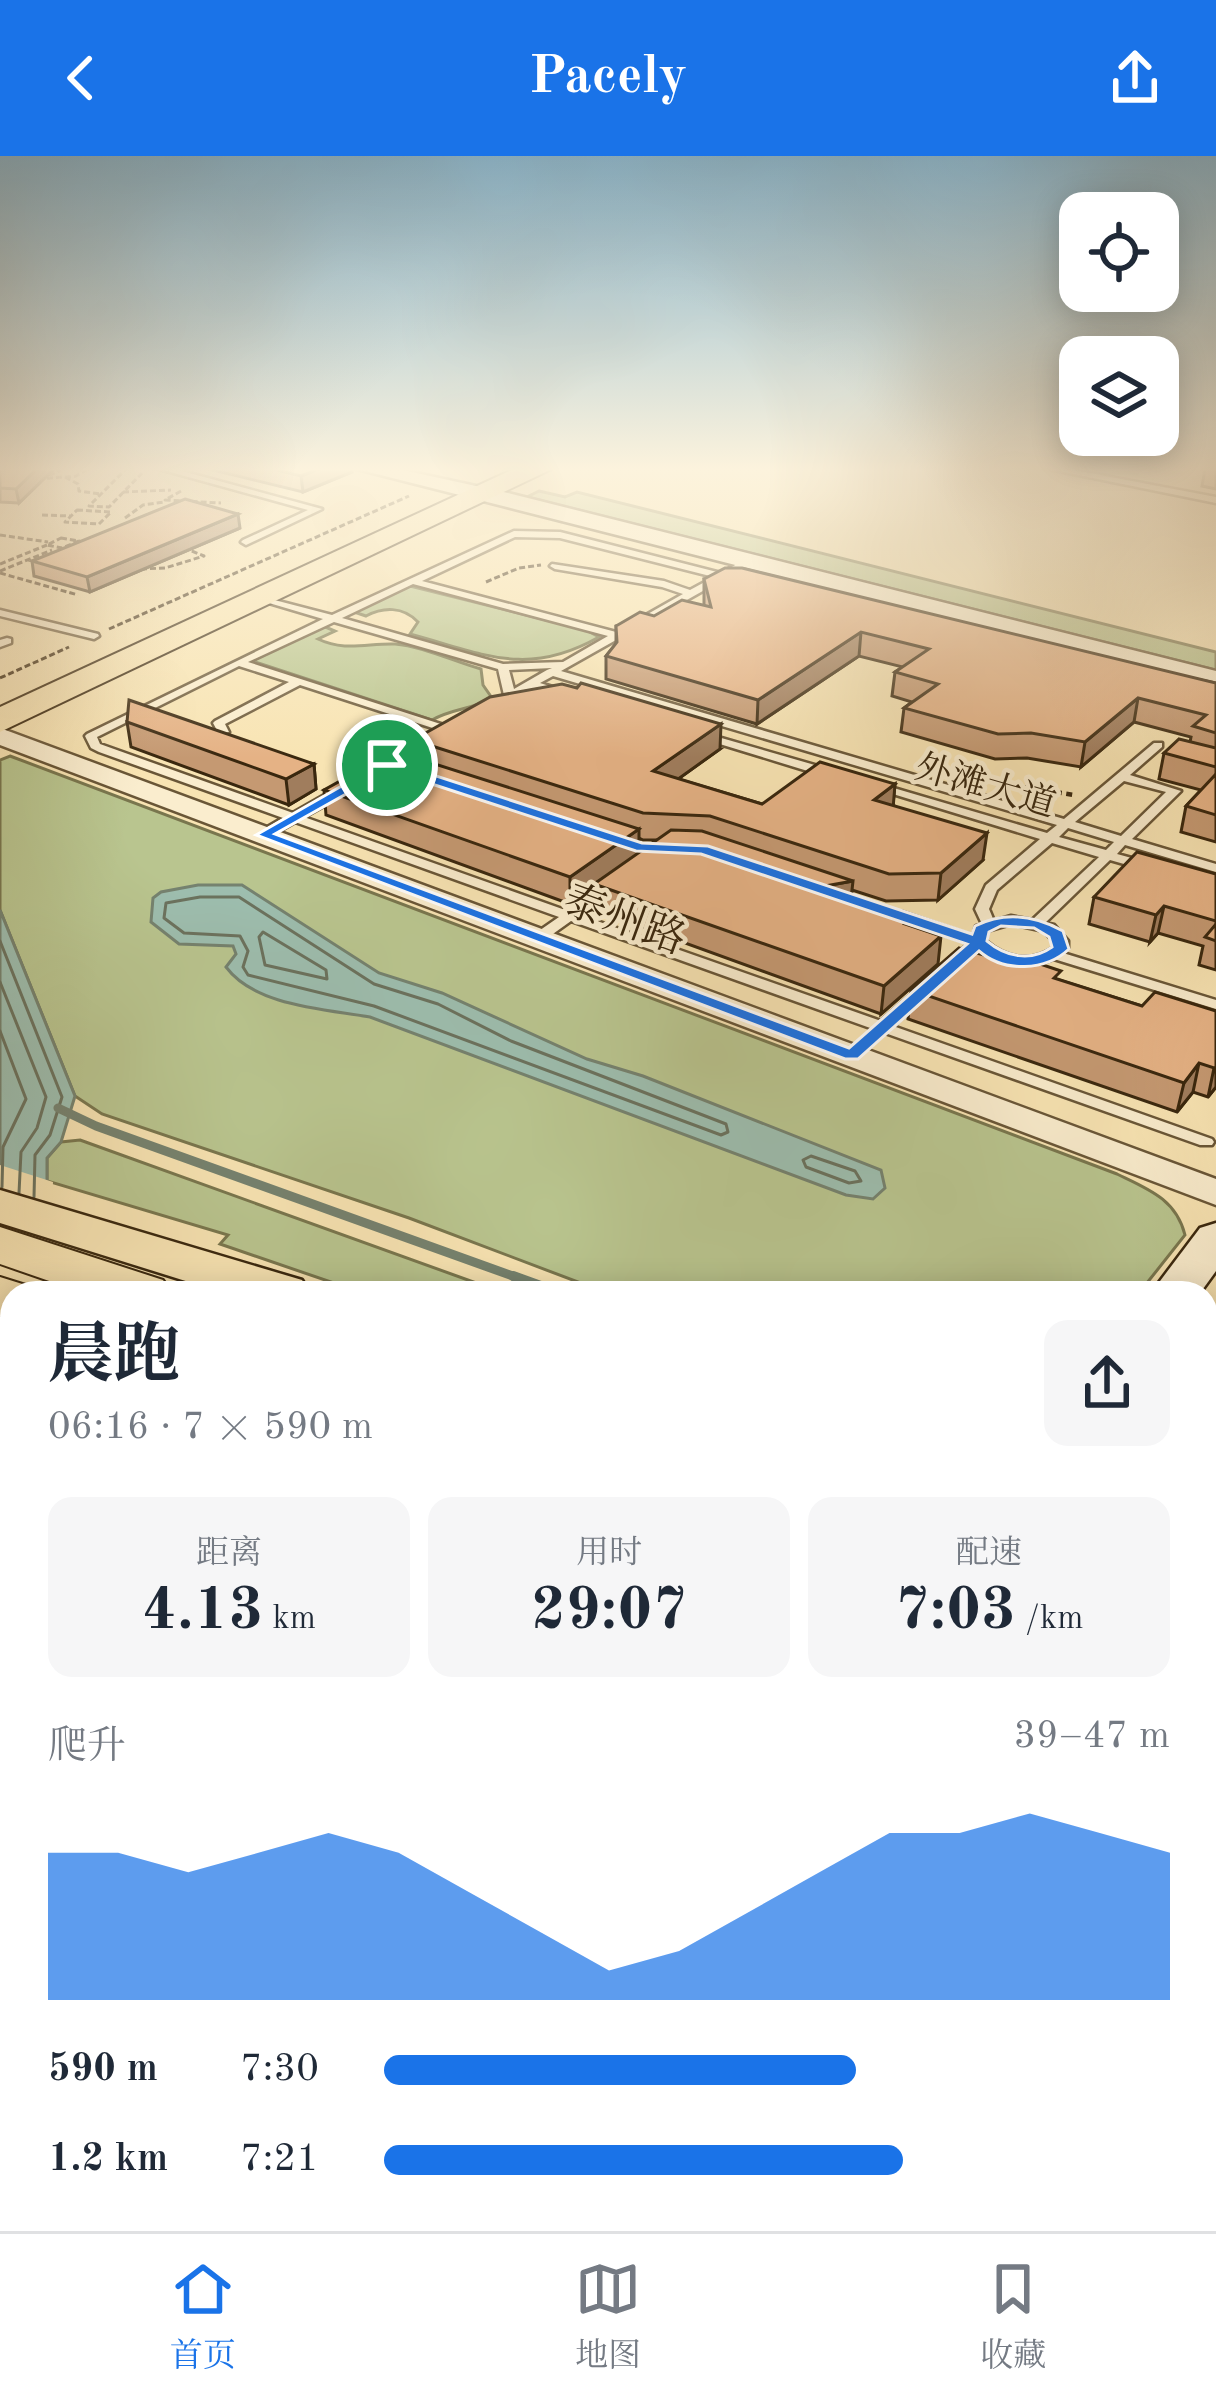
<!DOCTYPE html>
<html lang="zh">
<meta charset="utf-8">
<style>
body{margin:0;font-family:"Old Standard TT","Noto Serif SC",serif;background:#f6f6f7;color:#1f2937;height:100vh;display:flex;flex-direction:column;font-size:45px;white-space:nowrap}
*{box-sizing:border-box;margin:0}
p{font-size:39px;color:#747a83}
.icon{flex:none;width:66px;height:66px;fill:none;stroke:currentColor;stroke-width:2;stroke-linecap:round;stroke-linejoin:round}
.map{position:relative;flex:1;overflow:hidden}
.details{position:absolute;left:0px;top:1125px;width:1218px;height:951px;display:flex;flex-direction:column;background:#fff;border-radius:36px 36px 0 0;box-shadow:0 6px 30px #0003}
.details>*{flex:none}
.tools{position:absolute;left:1059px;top:36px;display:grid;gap:24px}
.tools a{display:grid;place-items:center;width:120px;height:120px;border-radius:24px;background:#fff;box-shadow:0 6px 30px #0003;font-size:60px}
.pin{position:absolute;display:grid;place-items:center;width:102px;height:102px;color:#fff;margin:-51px;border:6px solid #fff;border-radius:50%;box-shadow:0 3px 12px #0007}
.round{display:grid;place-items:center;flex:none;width:126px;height:126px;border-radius:24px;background:#f6f6f7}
.summary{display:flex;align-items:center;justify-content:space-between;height:204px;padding:0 48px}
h1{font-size:66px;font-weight:700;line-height:90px}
.stats{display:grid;grid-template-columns:repeat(3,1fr);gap:18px;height:204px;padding:12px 48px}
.stats div{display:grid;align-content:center;border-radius:24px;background:#f6f6f7;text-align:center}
.stats b{font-size:60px;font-weight:700}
.stats small{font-size:33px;font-weight:400}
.stats p{font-size:33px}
.chart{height:336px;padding:24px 48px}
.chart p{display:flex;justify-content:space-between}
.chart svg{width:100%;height:216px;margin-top:12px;fill:#1a73e8;opacity:.7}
ul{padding:0 48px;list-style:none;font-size:39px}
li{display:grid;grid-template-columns:192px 144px 1fr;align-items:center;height:90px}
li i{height:30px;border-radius:15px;background:#1a73e8}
header{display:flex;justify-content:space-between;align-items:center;height:156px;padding:0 48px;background:#1a73e8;color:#fff;font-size:54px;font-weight:700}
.dock{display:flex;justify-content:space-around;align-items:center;height:168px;border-top:3px solid #e0e1e3;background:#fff;font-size:33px;color:#747a83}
.dock a{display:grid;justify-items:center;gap:6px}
.dock .active{color:#1a73e8}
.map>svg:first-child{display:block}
.green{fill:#b9c58f;stroke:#79764e;stroke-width:3}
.water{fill:#9dbeaf;stroke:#75826f;stroke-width:3}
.pier{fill:#f8e4b3}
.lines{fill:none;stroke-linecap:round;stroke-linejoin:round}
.shore{stroke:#6b725e;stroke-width:3}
.stream-far1{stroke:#75826f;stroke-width:9}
.stream{stroke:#75826f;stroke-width:10}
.service-casing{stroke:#695637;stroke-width:5}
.tertiary-casing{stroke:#695637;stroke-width:5}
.secondary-casing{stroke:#39270e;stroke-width:5}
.primary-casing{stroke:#39270e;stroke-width:5}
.trunk-casing{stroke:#39270e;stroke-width:4}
.path-far2{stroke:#39270e;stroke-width:3;stroke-dasharray:6 3;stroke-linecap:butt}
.path-far1{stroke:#39270e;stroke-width:4.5;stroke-dasharray:6 4.5;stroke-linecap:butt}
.path{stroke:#39270e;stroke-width:9;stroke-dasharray:14 9;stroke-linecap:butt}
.service{fill:#faedce;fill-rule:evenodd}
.tertiary{fill:#faedce;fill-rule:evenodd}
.secondary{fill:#faedce;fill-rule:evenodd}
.primary{fill:#f8e4b3;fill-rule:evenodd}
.trunk{fill:#f8e4b3;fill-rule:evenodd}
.wall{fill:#c59972;stroke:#39270e;stroke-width:3;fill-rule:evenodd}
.shaded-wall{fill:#a07d5d;stroke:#39270e;stroke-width:3}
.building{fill:#e5b285;stroke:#39270e;stroke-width:3}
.route{fill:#1a73e8;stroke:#fff;stroke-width:3;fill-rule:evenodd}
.labels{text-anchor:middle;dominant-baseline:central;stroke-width:9;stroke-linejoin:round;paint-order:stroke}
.far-street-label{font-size:36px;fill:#39270e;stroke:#faedce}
.street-label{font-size:42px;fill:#39270e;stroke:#faedce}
</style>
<header><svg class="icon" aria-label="back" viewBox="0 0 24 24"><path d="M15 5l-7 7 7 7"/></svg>Pacely<svg class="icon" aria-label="share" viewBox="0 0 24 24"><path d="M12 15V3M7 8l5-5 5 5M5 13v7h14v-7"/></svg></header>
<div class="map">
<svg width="1216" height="2075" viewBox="0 0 1216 2075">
<rect width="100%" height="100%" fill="#f8e4b3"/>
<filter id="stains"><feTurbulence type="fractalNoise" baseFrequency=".00167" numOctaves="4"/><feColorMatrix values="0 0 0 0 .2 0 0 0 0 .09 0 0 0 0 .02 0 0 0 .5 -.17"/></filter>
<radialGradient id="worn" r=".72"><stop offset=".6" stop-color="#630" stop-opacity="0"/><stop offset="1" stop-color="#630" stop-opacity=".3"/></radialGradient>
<g class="green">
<polygon points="539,335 565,341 577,336 1216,496 1216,514 527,341"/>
<path d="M410 430 586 474 599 481C527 522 484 498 410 478L418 466C403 450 383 451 366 460L354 456Z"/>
<path d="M323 470 335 475 318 483C345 496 368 487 395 488 422 490 455 506 481 513L483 529 492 542C471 554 453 552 432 564L252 505Z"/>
<path d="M10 600 1117 1018C1148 1033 1176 1043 1185 1079L1139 1137H607L409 1062 102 958 75 940 0 754V604Z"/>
<polygon points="80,984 504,1137 363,1137 220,1088 228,1079 47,1025 47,1002 61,986"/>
<polygon points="12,1392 12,2064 315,2064 305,2075 0,2075 0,1455"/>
<polygon points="1206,1702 1216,1706 1216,1939 1206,1934"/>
<polygon points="644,2064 821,2064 813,2075 635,2075"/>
</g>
<g class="water">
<path d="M198 729H242L379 817 442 837 587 903 643 920 881 1014 885 1032 873 1043 846 1039 370 861C324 853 255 850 226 811L236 798 233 790 179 788 151 766 153 742 161 736Z"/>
<polygon points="0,754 75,940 61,986 47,1002 47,1025 12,1137 12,1392 0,1455"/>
</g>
<polygon class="pier" points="0,1009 53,1026 47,1137 12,1137 12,1227 0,1223"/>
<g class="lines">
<g class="shore">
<polygon points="200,741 239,741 374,828 438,848 511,885 726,968 728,976 721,979 374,850 248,819 243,811 248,795 240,780 184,777 164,762 166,747"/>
<polygon points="263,776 326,814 327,823 265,809 259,781"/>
<polyline points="0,785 62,941 50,979 35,999 34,1041"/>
<polyline points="0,826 46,941 37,972 21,996 19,1037"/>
<polyline points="0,875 26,943 3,991 2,1031"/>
<polygon points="811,1000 855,1015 861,1025 849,1027 806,1011 803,1004"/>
</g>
<polyline class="stream-far1" points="58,952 96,970 521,1123"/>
<polyline class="stream" points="513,1120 560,1137"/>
<g class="service-casing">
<g id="service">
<polygon points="152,311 167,311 322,353 246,389 241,386 243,384 308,354"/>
<polygon points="1039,311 1058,311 1216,341 1216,347"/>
<path d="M514 375 560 376 721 417 746 403 754 405 731 419 735 422 733 424 724 423 561 515 1064 663 1154 587H1162V591L1130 619 1181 635 1132 683 1216 708V716L1125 689 1117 698 1150 707V713L1145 714 1110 704 1045 767 1054 769 1068 785V792L1063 797 1216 844V853L1054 803C1027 813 1002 810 979 793L959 811H949V805L969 787 893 762V756H903L973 780 976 770 982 768 975 753 986 729 1040 683 870 631 872 628H880L1047 677 1057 669 553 520 540 527 568 536V540L532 532 503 548H495V544L504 539 498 513 334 466 248 506 453 572V576H445L300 529 225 568 229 576 219 578 213 567 215 565 289 526 239 510 97 581 100 588 293 657 337 632H345V638L304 661 568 755 606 728H616V734L580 759 881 865 921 830H931L933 833 931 836 893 870 1212 983 1214 986 1212 989H1200L885 877 857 902H847L844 899 847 896 873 873 571 765 543 785H533V779L559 761 295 666 267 682H259V676L283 662 99 596 91 592 85 580 87 578 323 463 259 444V440L332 459ZM515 381 560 382 714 421 690 434 664 425 552 408 550 410 555 413 662 431 683 438 616 476 422 425ZM413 428 608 480 563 506 503 508 342 462ZM552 512 547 514 514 533 509 514ZM1124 625 1166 636 1121 680 1075 666ZM1068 672 1114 686 1106 694 1059 681ZM1052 687 1099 701 1032 764 1011 760 994 765 989 753 997 734ZM1011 768 1044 775 1054 786V791C1031 807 1007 803 986 785L987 775Z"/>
<polygon points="0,454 98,478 99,480 94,483 0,460"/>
<polygon points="7,482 11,483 11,487 0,491 0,484"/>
<polygon points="704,577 832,614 834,617 824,620 700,582 698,580"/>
</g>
</g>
<g class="tertiary-casing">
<g id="tertiary">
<polygon points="349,311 389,311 508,337 1216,515 1216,531"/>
<polygon points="0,572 1216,1023 1216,1049 0,589"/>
</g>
</g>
<g class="secondary-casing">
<g id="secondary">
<polygon points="1216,1067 1216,1115 1200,1137 1151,1137 1200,1072"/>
<polygon points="1216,1234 1216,1281 1206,1284 1206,1237"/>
<polygon points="369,2064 450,2064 445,2075 364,2075"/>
<polygon points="530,2064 611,2064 606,2075 525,2075"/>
</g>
</g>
<g class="primary-casing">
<g id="primary">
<polygon points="0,1034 302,1124 310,1137 224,1137 0,1067"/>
<polygon points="0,1185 12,1188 12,1227 0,1224"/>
<polygon points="1206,1429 1216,1432 1216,1483 1206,1480"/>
<polygon points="1206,1626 1216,1630 1216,1692 1206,1688"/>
</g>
</g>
<g class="trunk-casing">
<g id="trunk">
<polygon points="518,311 556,311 0,576 0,551"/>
<polygon points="0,1071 163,1124 172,1137 84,1137 0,1108"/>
<polygon points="0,1121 32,1131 36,1137 12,1137 12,1163 0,1160"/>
<polygon points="1206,1502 1216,1505 1216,1564 1206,1561"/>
<polygon points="1206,1572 1216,1575 1216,1638 1206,1635"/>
</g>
</g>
<g class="path-far2">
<polyline points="128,311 89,350 109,351 142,317"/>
<polyline points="49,319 59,315 55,311"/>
<polyline points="65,321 78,328 79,335 101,338"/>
<polyline points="38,323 76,320 91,311"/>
<polyline points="181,335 165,344 221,347"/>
<polyline points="123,336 171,334"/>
<polygon points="77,354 111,356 99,368 65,366"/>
<polyline points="42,359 70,360"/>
<polyline points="125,362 143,349 164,346"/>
<polyline points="0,379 48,386"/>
<polygon points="61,382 79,385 62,392 47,389"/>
<polyline points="0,408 47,389"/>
<polyline points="141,413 165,412 204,400 182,391"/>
<polyline points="0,415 52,394"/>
<polyline points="0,417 78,439"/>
<polyline points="486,426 519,412 541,409"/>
<polyline points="109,473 409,340"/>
<polyline points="0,522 69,491"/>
</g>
<polyline class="path-far1" points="1004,628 1074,639"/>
<g class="path">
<polyline points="214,2064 216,2075"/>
<polyline points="625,2075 634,2064"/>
</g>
<use href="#service" class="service"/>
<use href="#tertiary" class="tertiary"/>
<use href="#secondary" class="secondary"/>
<use href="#primary" class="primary"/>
<use href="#trunk" class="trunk"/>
</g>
<g class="wall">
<polygon points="0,311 56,311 19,347 0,346"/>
<polygon points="201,311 352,311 352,316 303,336"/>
<polygon points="1216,311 1216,333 1202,330 1205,313"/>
<polygon points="240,372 90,436 34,420 32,405"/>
<polygon points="704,423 1216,527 1216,686 1181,676 1186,650 1201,634 1159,623 1164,597 1190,586 1191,581 1134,566 1081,611 1027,602 995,603 901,576 904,552 912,546 892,540 895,516 903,511 859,500 757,568 606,523 606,500 616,488 616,470 704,449"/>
<polygon points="127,566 314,608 316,633 289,649 131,591"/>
<path d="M413 584 720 593 678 623 762 648 895 628 893 649 983 704 938 744 886 745 852 734 851 739 915 760 914 771 938 808 881 858 594 754V731L570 748 326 659 324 634 414 602ZM639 682 643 684H657L639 696Z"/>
<polygon points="1216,718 1216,814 1199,809 1203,790 1158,777 1150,786 1089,768 1094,741"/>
<polygon points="1059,824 1142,850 1216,855 1216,931 1208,941 1193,936 1177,956 908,863 911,834"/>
<polygon points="1206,1990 1216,1994 1216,2075 1191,2075 1166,2064 1206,2064"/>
<polygon points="1110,2064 1157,2064 1153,2075 1135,2075"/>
</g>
<g class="shaded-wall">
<polygon points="39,311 56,311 19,347 16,333"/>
<polygon points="324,311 352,311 352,316 303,336 301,320"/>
<polygon points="238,358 240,372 90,436 87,421"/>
<polygon points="861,476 859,500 757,568 758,544"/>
<polygon points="1138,542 1134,566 1081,611 1085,586"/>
<polygon points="721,568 720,593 653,641 653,615"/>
<polygon points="314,608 316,633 289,649 286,623"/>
<polygon points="895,628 893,653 874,644"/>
<polygon points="639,673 639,700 594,728 594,731 570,748 570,721"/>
<polygon points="987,677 983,704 938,744 941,717"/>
<polygon points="853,725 850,752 825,730"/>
<polygon points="1164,750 1158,777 1150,786 1156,759"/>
<polygon points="941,780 938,808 881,858 884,830"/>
<polygon points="1199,907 1193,936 1177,956 1184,927"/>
<polygon points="1216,911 1216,931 1208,941 1214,912"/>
</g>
<g class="building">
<polygon points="0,311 39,311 16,333 0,332"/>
<polygon points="264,311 324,311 301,320"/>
<polygon points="185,343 238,358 87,421 32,405"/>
<polygon points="725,412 742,412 1216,527 1216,577 1193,570 1206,559 1138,542 1085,586 1031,577 998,578 904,552 938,528 895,516 929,493 861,476 758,544 606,500 617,486 616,470 640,456 654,460 682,444 711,451 704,423"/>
<polygon points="581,527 721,568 653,615 762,648 820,606 895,628 874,644 987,677 941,717 889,718 710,660 643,657 413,584 490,541 562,528 577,532"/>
<polygon points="129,544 314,608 286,623 127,566"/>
<polygon points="1179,583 1216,592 1216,611 1164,597"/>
<polygon points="394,595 639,673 570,721 324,634"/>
<polygon points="1216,618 1216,659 1186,650"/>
<polygon points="671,674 702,675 853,725 825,730 915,760 905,768 941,780 884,830 594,728"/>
<polygon points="1137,696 1216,718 1216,765 1164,750 1156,759 1094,741"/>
<polygon points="1216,768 1216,785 1205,781"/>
<polygon points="959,792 998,803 1016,800 1061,815 1054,822 1142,850 1155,836 1216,855 1216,911 1214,912 1199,907 1184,927 911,834"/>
<polygon points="1206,1990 1216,1994 1216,2051 1206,2047"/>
<polygon points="937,2064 1067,2064 1076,2070 1074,2075 929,2075"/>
</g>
<linearGradient id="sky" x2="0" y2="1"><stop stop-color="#8ab8d1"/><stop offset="0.52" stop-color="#fcf3dd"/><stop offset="1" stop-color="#fcf3dd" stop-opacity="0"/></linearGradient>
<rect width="1216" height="602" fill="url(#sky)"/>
<path class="route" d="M387 604 642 687 708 690 972 778 975 770C1005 755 1034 759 1063 775L1069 793C1046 815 1004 817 979 795L858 903H845L256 679ZM389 614 636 695 701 698 967 788 849 892 275 678ZM1001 770 1034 772 1049 781 1052 791C1031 806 1006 801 987 785L989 776Z"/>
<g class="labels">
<g class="far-street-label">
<text transform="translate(985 632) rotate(16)">外滩大道</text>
</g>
<g class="street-label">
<text transform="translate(624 766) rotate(20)">泰州路</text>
</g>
</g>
<rect width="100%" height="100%" filter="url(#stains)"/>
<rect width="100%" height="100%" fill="url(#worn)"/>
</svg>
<div class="tools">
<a><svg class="icon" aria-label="locate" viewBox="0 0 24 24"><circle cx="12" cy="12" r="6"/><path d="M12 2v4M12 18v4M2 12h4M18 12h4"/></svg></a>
<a><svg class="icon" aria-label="layers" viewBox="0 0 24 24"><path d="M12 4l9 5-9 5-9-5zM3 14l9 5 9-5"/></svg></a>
</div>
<div class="pin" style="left:387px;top:609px;background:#1e9e55"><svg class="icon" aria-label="arrive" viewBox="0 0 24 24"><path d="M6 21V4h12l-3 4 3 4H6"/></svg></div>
<section class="details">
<div class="summary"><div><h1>晨跑</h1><p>06:16 · 7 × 590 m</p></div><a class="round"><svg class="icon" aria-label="share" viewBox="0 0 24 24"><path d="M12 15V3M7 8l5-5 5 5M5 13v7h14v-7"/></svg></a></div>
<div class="stats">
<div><p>距离</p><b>4.13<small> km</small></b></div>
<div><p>用时</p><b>29:07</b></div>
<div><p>配速</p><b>7:03<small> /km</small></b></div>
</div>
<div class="chart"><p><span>爬升</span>39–47 m</p>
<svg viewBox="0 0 160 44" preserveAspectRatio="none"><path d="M0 44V14L10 14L20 18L30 14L40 10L50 14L60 22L70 30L80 38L90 34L100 26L110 18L120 10L130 10L140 6L150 10L160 14V44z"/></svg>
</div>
<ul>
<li><b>590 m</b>7:30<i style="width:60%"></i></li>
<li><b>1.2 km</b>7:21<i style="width:66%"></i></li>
</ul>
</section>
</div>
<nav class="dock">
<a class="active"><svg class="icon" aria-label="home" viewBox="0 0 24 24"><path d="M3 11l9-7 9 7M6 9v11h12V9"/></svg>首页</a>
<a><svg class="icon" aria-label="map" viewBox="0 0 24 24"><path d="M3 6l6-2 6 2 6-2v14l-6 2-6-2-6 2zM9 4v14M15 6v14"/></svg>地图</a>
<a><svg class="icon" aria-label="saved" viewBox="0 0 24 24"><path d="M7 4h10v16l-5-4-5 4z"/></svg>收藏</a>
</nav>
